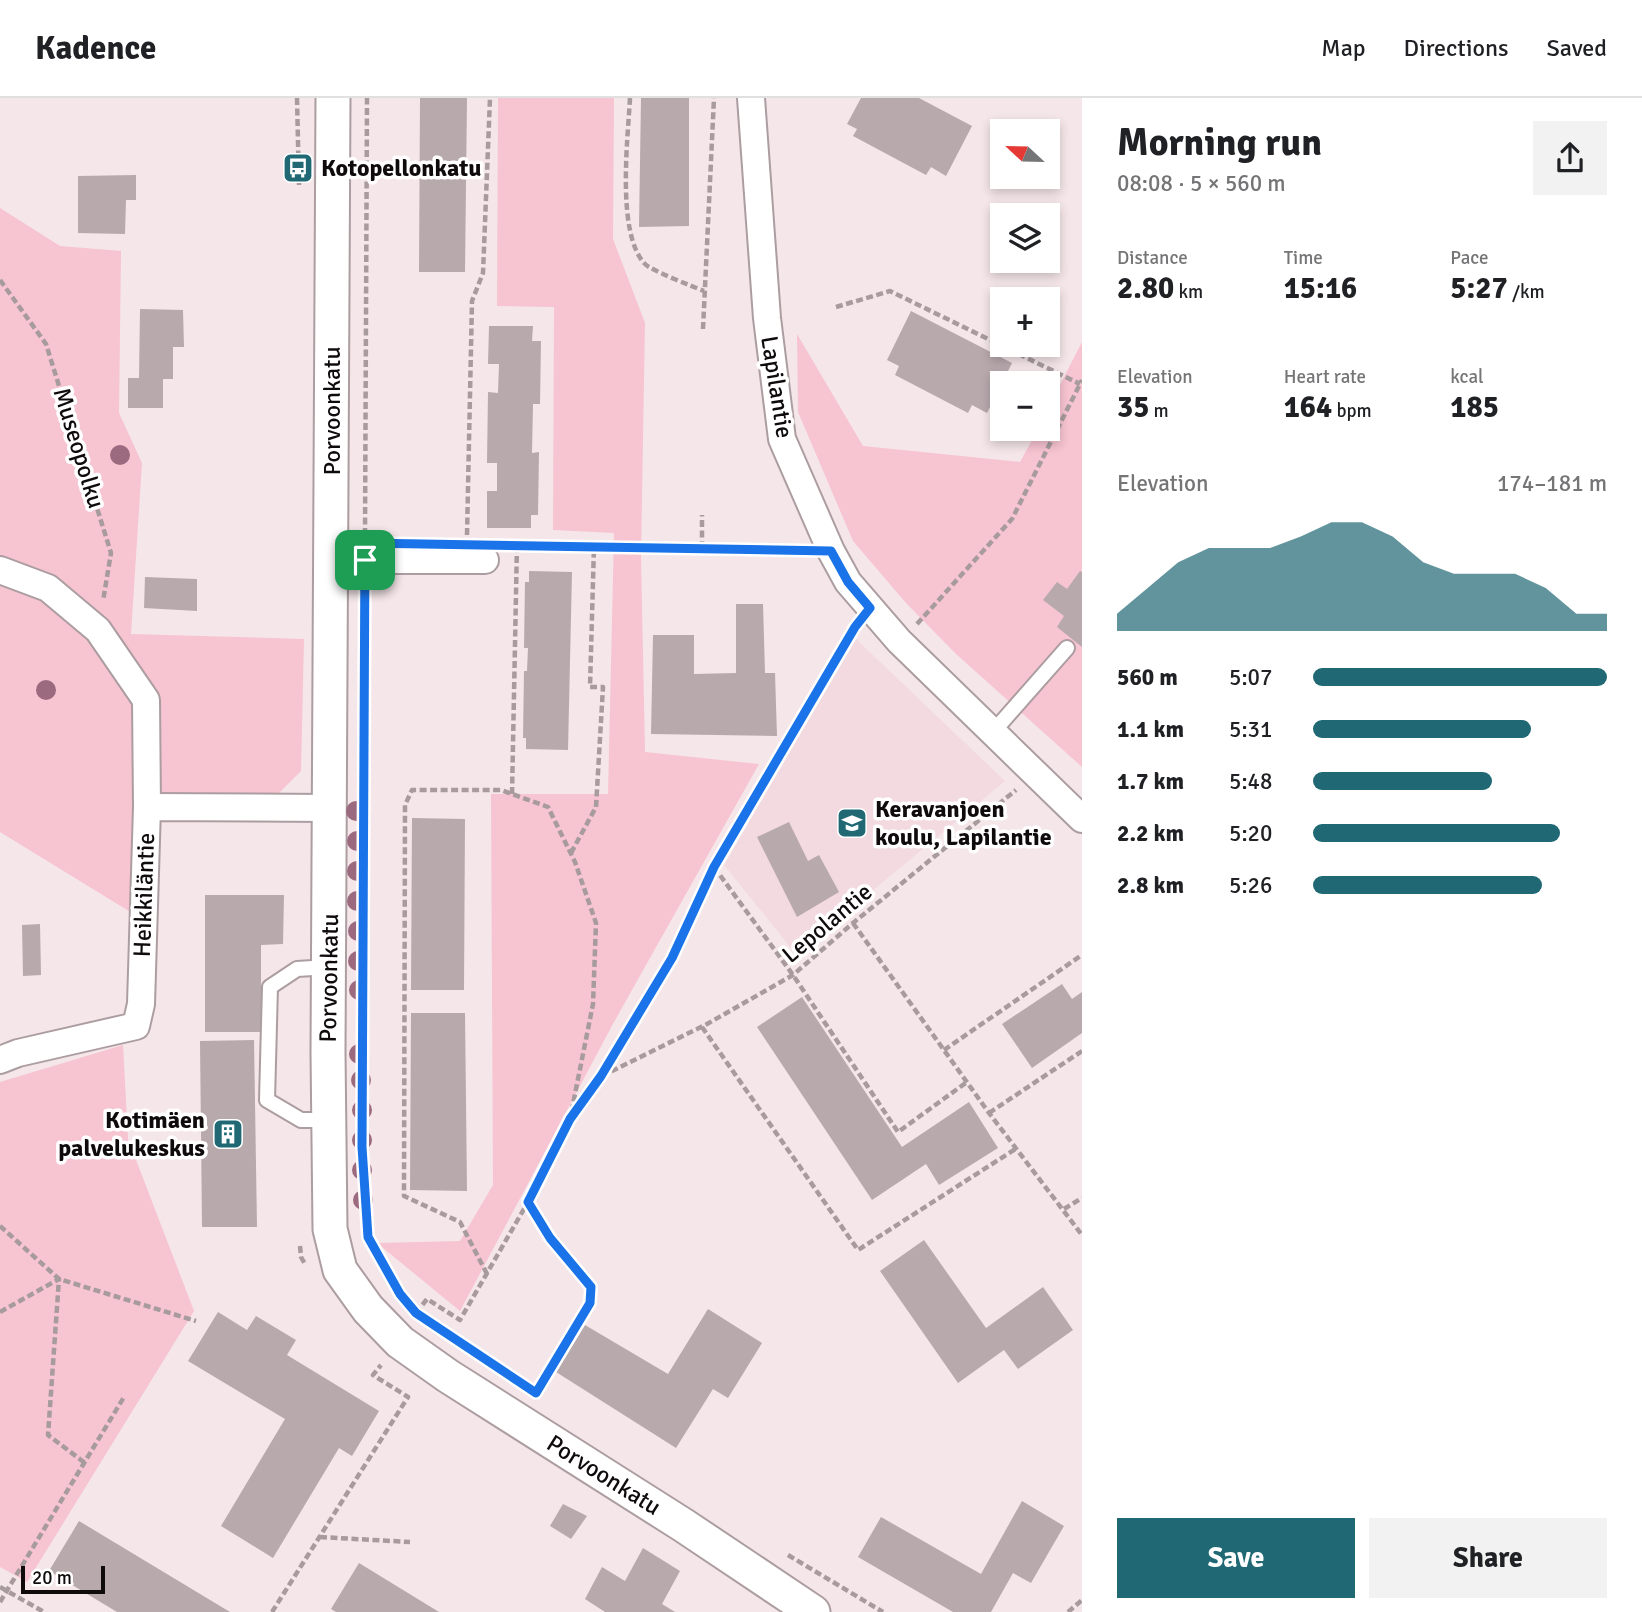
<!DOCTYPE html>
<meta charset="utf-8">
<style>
body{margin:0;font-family:Signika,sans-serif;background:#f2f2f2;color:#202124;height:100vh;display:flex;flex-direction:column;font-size:26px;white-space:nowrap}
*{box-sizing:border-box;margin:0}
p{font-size:23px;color:#757577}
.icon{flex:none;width:38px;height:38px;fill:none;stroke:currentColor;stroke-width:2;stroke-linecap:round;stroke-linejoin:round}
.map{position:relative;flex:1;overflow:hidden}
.sheet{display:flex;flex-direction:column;background:#fff;width:560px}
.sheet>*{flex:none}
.needle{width:46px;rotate:292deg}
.tools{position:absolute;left:990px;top:21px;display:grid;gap:14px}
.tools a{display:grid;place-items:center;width:70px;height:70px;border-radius:0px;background:#fff;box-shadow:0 4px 10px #0003;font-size:35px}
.scale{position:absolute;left:21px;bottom:18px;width:84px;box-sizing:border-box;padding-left:7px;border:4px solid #0f0a0c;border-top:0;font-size:19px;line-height:24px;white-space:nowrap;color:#0f0a0c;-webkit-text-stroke:5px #fff;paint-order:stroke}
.pin{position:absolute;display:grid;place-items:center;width:60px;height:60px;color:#fff;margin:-30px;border-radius:14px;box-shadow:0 4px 10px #0006}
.round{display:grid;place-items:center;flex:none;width:74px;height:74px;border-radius:0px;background:#f2f2f2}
.head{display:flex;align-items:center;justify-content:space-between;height:119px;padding:0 35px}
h1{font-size:38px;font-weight:700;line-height:52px}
.stats{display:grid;grid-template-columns:repeat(3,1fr);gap:10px;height:119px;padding:7px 35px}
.stats div{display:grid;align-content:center}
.stats b{font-size:30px;font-weight:700}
.stats small{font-size:19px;font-weight:400}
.stats p{font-size:19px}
.chart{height:196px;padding:14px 35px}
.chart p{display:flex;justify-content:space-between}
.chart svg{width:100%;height:126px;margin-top:7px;fill:#1f6874;opacity:.7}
.button{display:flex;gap:14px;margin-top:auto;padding:14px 35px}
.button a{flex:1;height:80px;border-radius:0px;background:#1f6874;color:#fff;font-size:28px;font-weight:700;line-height:80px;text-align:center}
.button a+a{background:#f2f2f2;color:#202124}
ul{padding:0 35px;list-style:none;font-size:23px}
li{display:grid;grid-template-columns:112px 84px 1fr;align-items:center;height:52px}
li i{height:18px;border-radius:9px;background:#1f6874}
header{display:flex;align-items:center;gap:42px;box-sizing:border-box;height:98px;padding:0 35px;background:#fff;border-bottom:2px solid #e0e0e0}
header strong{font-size:33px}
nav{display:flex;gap:38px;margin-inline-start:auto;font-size:24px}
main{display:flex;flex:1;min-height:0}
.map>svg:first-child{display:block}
.built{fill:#f2dae0}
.green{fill:#f7c4d1}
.building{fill:#b8a9ad}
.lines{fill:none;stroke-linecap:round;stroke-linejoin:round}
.service-casing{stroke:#ac9da1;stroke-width:18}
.minor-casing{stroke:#ac9da1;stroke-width:30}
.tertiary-casing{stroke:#ac9da1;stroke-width:37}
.path{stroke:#a79b9e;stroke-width:4.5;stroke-dasharray:7 3.5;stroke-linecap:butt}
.service{stroke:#fff;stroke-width:14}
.minor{stroke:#fff;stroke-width:26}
.tertiary{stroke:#fff;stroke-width:33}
.tree{fill:#9c6a7f}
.route-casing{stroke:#fff;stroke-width:14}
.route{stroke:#1a73e8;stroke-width:9}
.labels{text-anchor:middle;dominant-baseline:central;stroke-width:7;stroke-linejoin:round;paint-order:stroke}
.poi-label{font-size:24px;font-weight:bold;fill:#0f0a0c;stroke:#fff;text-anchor:start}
.street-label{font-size:24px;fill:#0f0a0c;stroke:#fff}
</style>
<header>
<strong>Kadence</strong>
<nav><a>Map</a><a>Directions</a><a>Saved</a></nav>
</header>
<main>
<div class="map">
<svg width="1082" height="1514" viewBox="0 0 1082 1514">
<rect width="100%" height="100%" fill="#f5e6e9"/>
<polygon class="built" points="856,541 1005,683 796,856 724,767"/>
<g class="green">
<polygon points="498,0 614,0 613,141 645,225 641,459 645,654 759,666 614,924 460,1213 377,1145 460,1143 493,1087 491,696 608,696 614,435 553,432 554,209 497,208"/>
<polygon points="0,110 60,148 121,153 119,315 142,365 131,536 304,541 301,673 277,697 138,695 132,815 0,734"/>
<polygon points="797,236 863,348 1020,364 1038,331 1048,331 1048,310 1082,244 1082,669 956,556 906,505 853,443 798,314"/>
<polygon points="123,947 128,1041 194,1213 27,1484 0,1469 0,984"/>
</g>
<g class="building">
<polygon points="420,0 467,0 465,174 419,174"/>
<polygon points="641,0 689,0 689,128 639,129"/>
<polygon points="861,0 919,0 972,28 946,78 931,69 926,77 853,38 857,31 847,26"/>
<polygon points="136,77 136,102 126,102 125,136 78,135 78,78"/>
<polygon points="140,211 183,212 184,249 173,249 173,281 163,281 163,310 128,310 128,280 139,280"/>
<polygon points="911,213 1012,265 987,315 972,307 968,315 895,277 899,268 887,262"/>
<polygon points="489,228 533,228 532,243 541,243 540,306 533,306 532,355 539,354 538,417 531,417 531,430 487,430 487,393 497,393 497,365 487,365 488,294 498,295 499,266 488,266"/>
<polygon points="529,473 572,474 568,652 526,651 526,640 523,640 524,573 527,573 528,550 524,550 525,484 529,484"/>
<polygon points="1080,473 1082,474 1082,549 1057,529 1064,518 1043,502 1057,484 1067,491"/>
<polygon points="145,479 197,481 197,513 144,510"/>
<polygon points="736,506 763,506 765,575 775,575 777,638 651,636 653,537 694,537 694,576 736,575"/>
<polygon points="412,720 465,721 464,892 411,892"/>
<polygon points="789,724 808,763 819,757 839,794 797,819 757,739"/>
<polygon points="205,797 284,797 283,846 261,847 261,934 205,934"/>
<polygon points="40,826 41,877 23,878 22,827"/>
<polygon points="1062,886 1072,901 1082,894 1082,935 1032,970 1002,926"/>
<polygon points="802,899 902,1049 969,1004 998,1050 939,1087 926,1066 872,1102 757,929"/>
<polygon points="411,915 465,915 467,1093 410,1092"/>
<polygon points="254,942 257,1129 202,1129 200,943"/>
<polygon points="924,1142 986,1230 1043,1189 1073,1232 1018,1271 1004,1252 958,1285 880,1173"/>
<polygon points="708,1211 762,1245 728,1300 713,1291 676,1350 556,1274 585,1227 668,1276"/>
<polygon points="218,1214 247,1232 256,1218 296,1242 287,1257 379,1313 352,1358 339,1350 273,1460 221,1428 285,1321 188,1263"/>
<polygon points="1022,1403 1064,1428 1031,1485 1013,1475 991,1514 953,1514 858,1459 881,1419 981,1476"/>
<polygon points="563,1406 587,1418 571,1441 550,1428"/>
<polygon points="79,1423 230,1514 117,1514 49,1473"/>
<polygon points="643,1450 680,1473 662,1506 675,1514 605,1514 585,1501 602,1469 625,1483"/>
<polygon points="359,1465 439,1514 336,1514 331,1511"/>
</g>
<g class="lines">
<g class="service-casing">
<g id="service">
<polyline points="993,634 1067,550"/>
<polyline points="329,869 297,871 270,889 267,1002 301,1022 329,1022"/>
</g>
</g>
<g class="minor-casing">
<g id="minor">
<polyline points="751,0 767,220 782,341 831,453 848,484 899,543 1082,721"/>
<polyline points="331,462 485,462"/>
<polyline points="0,472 48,490 98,532 146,602 147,709"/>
<polyline points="0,962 18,955 136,928 141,906 147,709 331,710"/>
</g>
</g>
<g class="tertiary-casing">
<polyline id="tertiary" points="333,0 328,954 330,1131 340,1172 368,1211 400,1244 448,1278 683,1427 813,1514"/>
</g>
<g class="path">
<polyline points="297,0 299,87"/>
<path d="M630 0C628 40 616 136 645 166 652 173 692 188 704 193"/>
<polyline points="0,182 46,246 111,455 103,503"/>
<polyline points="836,209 890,193 1080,286"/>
<polyline points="703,231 714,0"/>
<polyline points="365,437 367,0"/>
<polyline points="467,437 472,203 483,175 490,0"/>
<polyline points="507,446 803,452"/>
<polyline points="702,450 702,417"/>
<polyline points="917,526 1012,421 1082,282"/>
<polyline points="512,696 517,446"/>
<polyline points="363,741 364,487"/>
<polyline points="571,755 596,709 603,589 590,589 594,448"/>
<polyline points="714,769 793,877 898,1034 967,984"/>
<polyline points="853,825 989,1015 1082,1137"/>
<polyline points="362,872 362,997"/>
<polyline points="702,929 858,1152 1017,1050"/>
<polyline points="944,952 1082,857"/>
<polyline points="602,978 707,926 793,877 853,825 1016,692"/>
<polyline points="989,1015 1082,953"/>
<polyline points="362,1061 368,1139 401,1198"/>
<polyline points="529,1104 550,1140 591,1189 590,1205 536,1295"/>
<polyline points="1064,1111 1082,1100"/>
<polyline points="0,1128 59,1181 196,1223"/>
<polyline points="300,1148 301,1159 305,1166"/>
<polyline points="487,1176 460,1124 404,1098 405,707 412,692 501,692 548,709 575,764 596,825 593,906 570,1021"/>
<polyline points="0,1214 59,1181 48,1337 85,1365"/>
<polyline points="416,1215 427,1201 460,1222 528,1104 570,1021 602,978 672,860 714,769 853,531"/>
<polyline points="447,1237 487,1263"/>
<polyline points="320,1439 410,1444"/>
<polyline points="788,1457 883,1514"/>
<polyline points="0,1489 44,1514"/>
<polyline points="0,1504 124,1299"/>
<polyline points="272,1514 408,1299 373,1277 381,1267"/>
<polyline points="1068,1514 1082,1502"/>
</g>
<use href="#service" class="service"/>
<use href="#minor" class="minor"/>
<use href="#tertiary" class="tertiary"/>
</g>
<g class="tree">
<circle cx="120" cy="357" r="10"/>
<circle cx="46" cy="592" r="10"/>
<circle cx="356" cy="713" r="10"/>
<circle cx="357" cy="743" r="10"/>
<circle cx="357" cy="773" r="10"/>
<circle cx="357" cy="803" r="10"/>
<circle cx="358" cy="833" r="10"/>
<circle cx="358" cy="863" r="10"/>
<circle cx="359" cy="892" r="10"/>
<circle cx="359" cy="956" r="10"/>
<circle cx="361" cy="982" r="10"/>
<circle cx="362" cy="1012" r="10"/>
<circle cx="362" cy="1042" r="10"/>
<circle cx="362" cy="1072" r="10"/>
<circle cx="363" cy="1102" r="10"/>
</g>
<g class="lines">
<g class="route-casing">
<polygon id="route" points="365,445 831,453 848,484 870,510 855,529 714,769 672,860 601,978 570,1021 528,1104 550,1140 591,1189 590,1205 536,1295 416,1215 400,1196 368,1139 362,1049"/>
</g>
<use href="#route" class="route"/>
</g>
<defs>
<g id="bus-square" transform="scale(1.575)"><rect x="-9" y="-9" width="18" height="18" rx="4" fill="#1f6874" stroke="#fff"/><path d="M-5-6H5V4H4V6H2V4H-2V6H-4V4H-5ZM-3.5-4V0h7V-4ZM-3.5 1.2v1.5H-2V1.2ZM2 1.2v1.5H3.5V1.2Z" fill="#fff"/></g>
<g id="school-square" transform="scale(1.575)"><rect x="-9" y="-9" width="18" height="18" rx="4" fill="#1f6874" stroke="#fff"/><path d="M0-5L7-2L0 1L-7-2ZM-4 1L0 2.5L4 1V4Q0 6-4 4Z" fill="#fff"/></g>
<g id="building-square" transform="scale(1.575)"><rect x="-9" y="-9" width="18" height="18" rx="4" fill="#1f6874" stroke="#fff"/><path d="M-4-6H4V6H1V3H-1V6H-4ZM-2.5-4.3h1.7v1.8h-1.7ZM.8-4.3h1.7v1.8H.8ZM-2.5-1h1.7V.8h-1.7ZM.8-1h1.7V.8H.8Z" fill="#fff"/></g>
</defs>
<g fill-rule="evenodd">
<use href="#bus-square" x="298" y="70"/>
<use href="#school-square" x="852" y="725"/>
<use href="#building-square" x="228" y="1036"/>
</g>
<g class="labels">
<g class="poi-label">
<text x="321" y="70">Kotopellonkatu</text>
<text x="875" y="711">Keravanjoen<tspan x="875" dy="28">koulu, Lapilantie</tspan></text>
<text x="205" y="1022" text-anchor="end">Kotimäen<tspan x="205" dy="28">palvelukeskus</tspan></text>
</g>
<g class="street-label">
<text transform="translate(777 289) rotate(81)">Lapilantie</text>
<text transform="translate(332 313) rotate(-90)">Porvoonkatu</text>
<text transform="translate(79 350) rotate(73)">Museopolku</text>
<text transform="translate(144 797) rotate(-88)">Heikkiläntie</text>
<text transform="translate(827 825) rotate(-40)">Lepolantie</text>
<text transform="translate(329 880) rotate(-89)">Porvoonkatu</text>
<text transform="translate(604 1377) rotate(32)">Porvoonkatu</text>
</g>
</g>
</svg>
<div class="tools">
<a><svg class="needle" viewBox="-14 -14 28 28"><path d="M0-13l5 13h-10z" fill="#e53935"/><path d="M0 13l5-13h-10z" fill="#757577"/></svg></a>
<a><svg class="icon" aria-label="layers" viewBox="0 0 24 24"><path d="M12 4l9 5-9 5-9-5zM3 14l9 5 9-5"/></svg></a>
<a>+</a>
<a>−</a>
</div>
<div class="scale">20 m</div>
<div class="pin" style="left:365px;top:462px;background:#1e9e55"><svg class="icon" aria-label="arrive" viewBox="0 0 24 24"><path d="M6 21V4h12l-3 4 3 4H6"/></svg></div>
</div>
<section class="sheet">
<div class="head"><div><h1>Morning run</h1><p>08:08 · 5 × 560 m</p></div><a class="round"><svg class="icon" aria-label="share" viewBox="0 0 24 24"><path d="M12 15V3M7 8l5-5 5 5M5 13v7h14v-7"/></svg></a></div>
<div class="stats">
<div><p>Distance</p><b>2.80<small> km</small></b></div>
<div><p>Time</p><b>15:16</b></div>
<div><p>Pace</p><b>5:27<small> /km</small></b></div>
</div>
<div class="stats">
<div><p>Elevation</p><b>35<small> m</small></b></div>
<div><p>Heart rate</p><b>164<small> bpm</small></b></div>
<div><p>kcal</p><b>185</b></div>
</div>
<div class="chart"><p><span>Elevation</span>174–181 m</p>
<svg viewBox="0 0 160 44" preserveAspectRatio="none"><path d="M0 44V38L10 29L20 20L30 15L40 15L50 15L60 11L70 6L80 6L90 11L100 20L110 24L120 24L130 24L140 29L150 38L160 38V44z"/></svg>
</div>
<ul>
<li><b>560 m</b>5:07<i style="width:100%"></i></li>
<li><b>1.1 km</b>5:31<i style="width:74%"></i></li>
<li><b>1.7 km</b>5:48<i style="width:61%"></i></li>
<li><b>2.2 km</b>5:20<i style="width:84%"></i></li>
<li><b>2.8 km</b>5:26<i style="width:78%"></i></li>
</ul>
<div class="button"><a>Save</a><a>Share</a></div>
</section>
</main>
